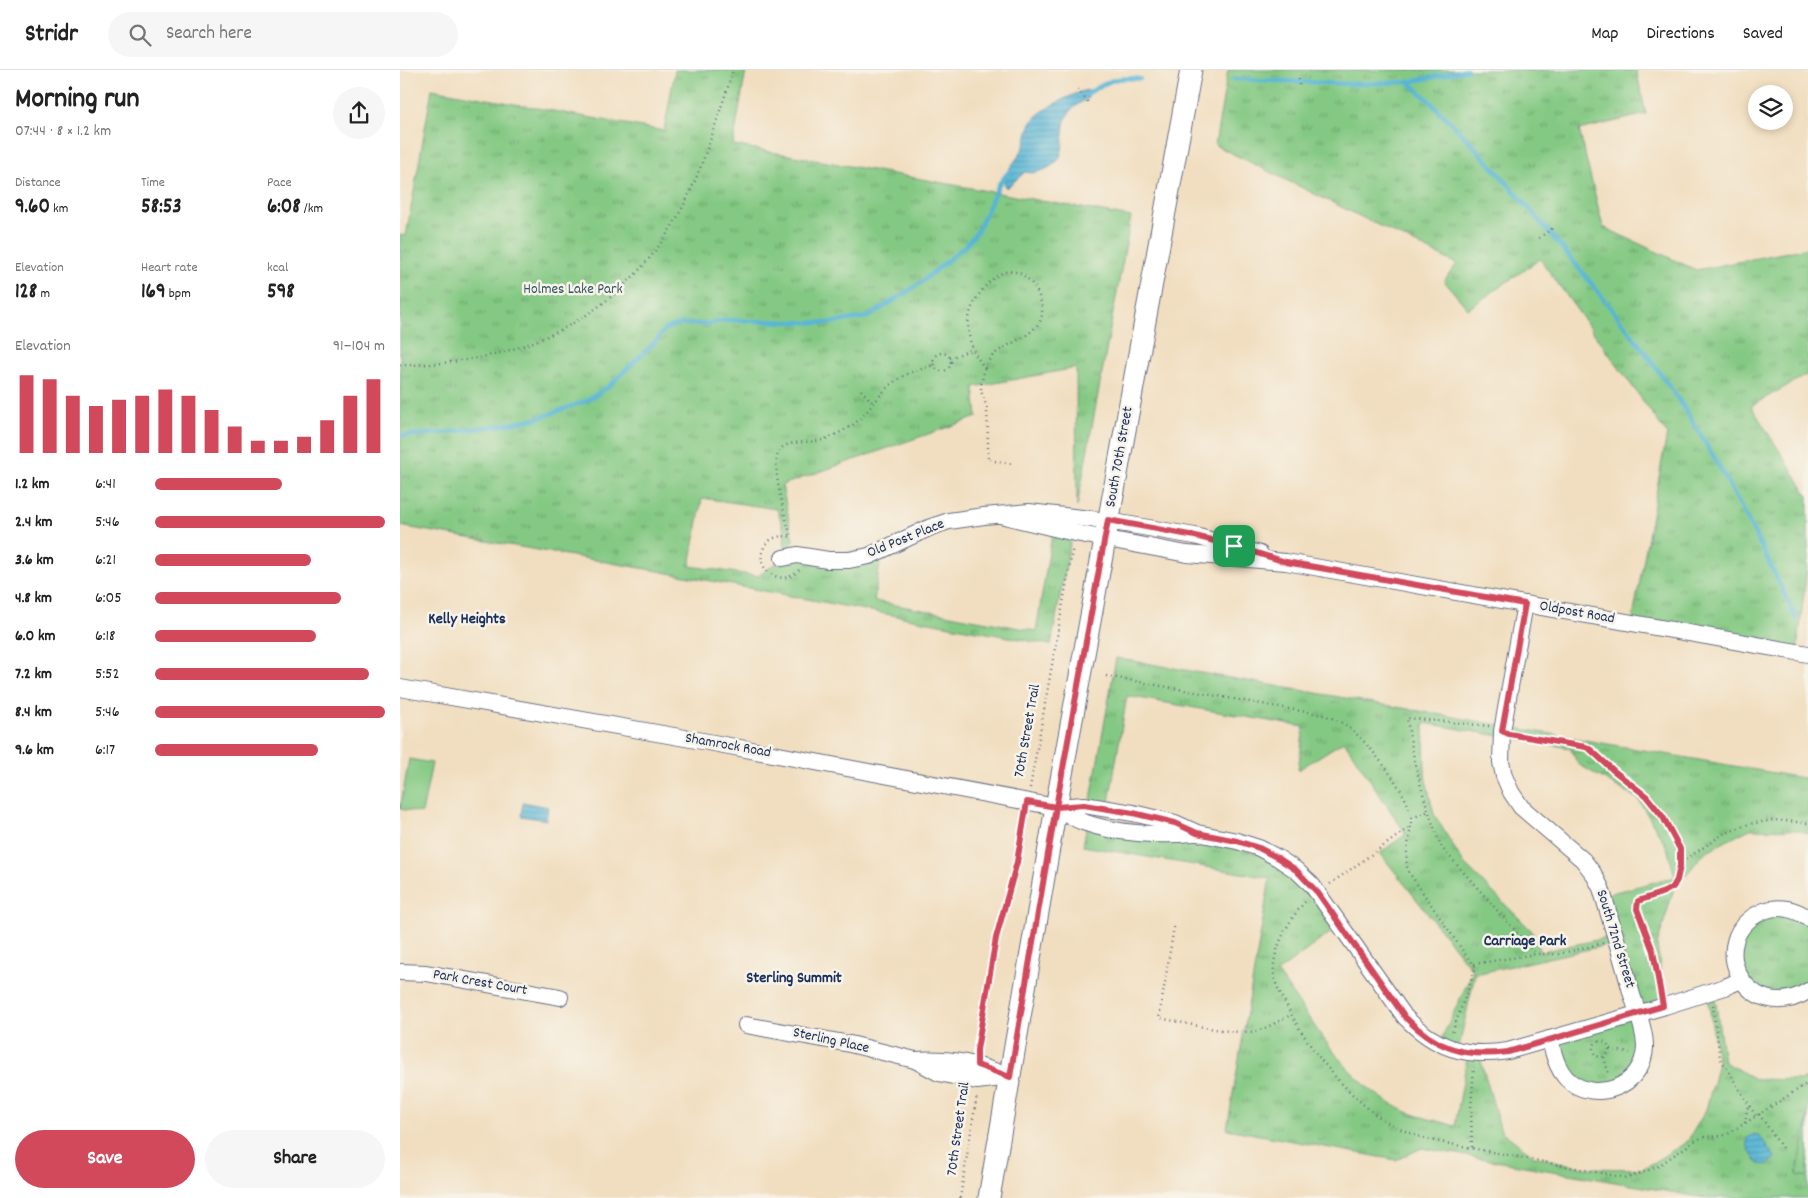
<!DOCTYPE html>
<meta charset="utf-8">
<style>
body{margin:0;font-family:Dekko,sans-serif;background:#f6f6f6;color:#222;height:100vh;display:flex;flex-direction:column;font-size:19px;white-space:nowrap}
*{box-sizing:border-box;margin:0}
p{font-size:16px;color:#767676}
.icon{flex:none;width:28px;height:28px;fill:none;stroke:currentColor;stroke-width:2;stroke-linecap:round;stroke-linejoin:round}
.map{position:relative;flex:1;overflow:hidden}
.panel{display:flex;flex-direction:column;background:#fff;width:400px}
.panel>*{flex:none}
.buttons{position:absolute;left:1348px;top:15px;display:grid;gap:10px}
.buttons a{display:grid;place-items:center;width:45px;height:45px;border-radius:50%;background:#fff;box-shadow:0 2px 8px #0003;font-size:25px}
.pin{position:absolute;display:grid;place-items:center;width:42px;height:42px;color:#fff;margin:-21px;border-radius:10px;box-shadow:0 2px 8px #0006}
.round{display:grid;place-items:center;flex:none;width:52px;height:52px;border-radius:26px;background:#f6f6f6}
.summary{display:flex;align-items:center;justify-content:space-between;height:85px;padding:0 15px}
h1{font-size:28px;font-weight:700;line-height:38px}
.stats{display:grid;grid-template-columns:repeat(3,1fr);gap:8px;height:85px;padding:5px 15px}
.stats div{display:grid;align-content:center}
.stats b{font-size:21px;font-weight:700}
.stats small{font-size:14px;font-weight:400}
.stats p{font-size:14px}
.chart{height:140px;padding:10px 15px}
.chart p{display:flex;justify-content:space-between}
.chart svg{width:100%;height:90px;margin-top:5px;stroke:#d1495b;stroke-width:6}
.primary-button{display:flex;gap:10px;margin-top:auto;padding:10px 15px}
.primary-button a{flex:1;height:58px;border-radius:30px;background:#d1495b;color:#fff;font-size:20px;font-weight:700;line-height:58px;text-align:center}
.primary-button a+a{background:#f6f6f6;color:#222}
ul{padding:0 15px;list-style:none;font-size:16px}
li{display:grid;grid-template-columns:80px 60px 1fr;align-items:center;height:38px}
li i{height:12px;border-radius:6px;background:#d1495b}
header{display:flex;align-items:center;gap:30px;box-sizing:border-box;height:70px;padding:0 25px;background:#fff;border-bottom:1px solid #e0e0e0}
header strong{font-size:24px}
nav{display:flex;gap:28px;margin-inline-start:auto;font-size:18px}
.search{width:350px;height:45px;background:#f6f6f6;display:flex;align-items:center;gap:12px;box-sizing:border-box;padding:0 18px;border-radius:28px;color:#767676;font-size:19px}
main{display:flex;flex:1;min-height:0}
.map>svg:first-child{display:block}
.grass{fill:url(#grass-tufts);stroke:#507c70;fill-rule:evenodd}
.pitch{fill:#84c983;stroke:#507c70}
.water{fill:url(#water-rules);stroke:#38729a}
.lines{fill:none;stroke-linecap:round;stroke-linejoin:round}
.stream{stroke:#56b5d5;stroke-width:4.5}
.minor-casing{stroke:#666c80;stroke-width:18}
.major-casing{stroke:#666c80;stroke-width:23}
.path{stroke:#666c80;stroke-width:2.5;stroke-dasharray:1 4;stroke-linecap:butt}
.minor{stroke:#fff;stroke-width:16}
.major{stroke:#fff;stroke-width:21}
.route-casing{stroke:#fff;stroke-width:10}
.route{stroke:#d1495b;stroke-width:6}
.labels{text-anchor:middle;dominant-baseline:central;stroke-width:5;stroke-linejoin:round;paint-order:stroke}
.park-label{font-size:15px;fill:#355667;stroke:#f7f3e8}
.street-label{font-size:15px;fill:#1b2f5e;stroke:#f7f3e8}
.neighbourhood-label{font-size:16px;font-weight:bold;fill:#1b2f5e;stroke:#f7f3e8}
</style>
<header>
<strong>Stridr</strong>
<div class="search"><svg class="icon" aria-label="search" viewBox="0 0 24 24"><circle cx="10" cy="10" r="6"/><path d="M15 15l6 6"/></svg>Search here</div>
<nav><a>Map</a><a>Directions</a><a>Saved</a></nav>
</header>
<main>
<section class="panel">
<div class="summary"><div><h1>Morning run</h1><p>07:44 · 8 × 1.2 km</p></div><a class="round"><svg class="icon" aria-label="share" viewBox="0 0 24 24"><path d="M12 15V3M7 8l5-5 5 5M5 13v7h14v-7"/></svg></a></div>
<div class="stats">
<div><p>Distance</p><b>9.60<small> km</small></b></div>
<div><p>Time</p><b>58:53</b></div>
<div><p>Pace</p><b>6:08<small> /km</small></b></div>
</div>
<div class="stats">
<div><p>Elevation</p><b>128<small> m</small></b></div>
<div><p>Heart rate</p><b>169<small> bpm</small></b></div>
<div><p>kcal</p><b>598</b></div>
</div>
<div class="chart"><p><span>Elevation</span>91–104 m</p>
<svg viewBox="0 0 160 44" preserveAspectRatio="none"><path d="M5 44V6M15 44V8M25 44V16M35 44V21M45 44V18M55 44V16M65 44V13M75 44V16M85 44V23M95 44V31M105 44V38M115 44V38M125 44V36M135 44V28M145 44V16M155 44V8"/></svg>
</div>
<ul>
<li><b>1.2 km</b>6:41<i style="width:55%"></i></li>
<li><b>2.4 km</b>5:46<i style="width:100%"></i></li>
<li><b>3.6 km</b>6:21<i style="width:68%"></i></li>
<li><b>4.8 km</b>6:05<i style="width:81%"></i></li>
<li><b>6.0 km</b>6:18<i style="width:70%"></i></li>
<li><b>7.2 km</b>5:52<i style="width:93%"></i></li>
<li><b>8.4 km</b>5:46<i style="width:100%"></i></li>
<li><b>9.6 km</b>6:17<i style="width:71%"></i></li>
</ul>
<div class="primary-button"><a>Save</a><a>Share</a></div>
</section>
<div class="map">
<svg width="1408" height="1128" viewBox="0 0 1408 1128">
<defs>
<pattern id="grass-tufts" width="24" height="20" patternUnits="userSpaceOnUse" patternTransform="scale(1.25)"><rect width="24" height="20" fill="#84c983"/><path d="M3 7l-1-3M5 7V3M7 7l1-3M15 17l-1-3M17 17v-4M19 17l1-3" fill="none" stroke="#6ba46e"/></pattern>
<pattern id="water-rules" width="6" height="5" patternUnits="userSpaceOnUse" patternTransform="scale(1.25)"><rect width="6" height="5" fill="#56b5d5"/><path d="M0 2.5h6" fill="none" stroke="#4694b0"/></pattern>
</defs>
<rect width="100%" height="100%" fill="#f7f3e8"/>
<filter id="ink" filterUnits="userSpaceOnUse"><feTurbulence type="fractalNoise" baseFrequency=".02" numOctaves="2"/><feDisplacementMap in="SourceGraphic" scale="10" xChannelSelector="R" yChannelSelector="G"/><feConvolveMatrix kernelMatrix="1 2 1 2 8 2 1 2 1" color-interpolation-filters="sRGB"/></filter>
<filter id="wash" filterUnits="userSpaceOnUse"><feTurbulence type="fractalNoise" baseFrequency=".0096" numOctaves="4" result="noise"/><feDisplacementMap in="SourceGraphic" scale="20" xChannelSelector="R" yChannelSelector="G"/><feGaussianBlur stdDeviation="1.12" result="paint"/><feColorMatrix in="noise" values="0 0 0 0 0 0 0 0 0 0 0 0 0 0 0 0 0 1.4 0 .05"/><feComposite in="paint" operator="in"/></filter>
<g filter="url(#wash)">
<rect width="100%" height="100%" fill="#f1dec0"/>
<g class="grass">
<path d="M275 0H346L333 75 731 147 677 437 676 298 574 317 577 347 382 415 393 470 383 487 482 480 474 531 636 561 653 458 672 463 651 575 258 501 0 456V165L6 166 32 19 264 61ZM302 428 377 439 385 463 383 488 358 506 290 496Z"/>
<polygon points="828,0 1236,0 1246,44 1179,60 1203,157 1296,200 1408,178 1408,304 1351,336 1408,426 1408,489 1397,582 1232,553 1267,364 1140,189 1068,239 1044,211 1057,194 815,75"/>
<path d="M716 588 1408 709V763L1397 760 1350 759 1305 782 1274 819 1257 875 1265 936 1238 944 1245 970 1225 1014 1177 1016 1149 969 1238 944 1217 873 1075 904 1058 981 1039 974 1073 901 980 783 1006 764 944 671 898 700 904 657 727 626 708 738 690 735ZM1024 653 1170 678 1178 694 1238 729 1267 777 1275 807 1203 825 1215 866 1140 882 1131 860 1064 794 1034 744 1025 705Z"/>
<path d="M687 754 772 765 878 788 941 855 877 902C914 953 947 1016 1007 1042 1022 1048 1039 1051 1055 1056L1068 983 1079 984 1101 1061 1134 1086 1185 1098 1242 1099 1287 1072 1306 1040 1318 993 1307 923 1314 920 1324 992 1355 1009 1402 1010 1408 1007V1128H1305L1022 1078 996 1090 827 1059 870 808 683 776Z"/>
<polygon points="1356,845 1408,848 1408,921 1382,931 1341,910 1337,867"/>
</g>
<g class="pitch">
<polygon points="9,689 32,693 22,743 0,739"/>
<polygon points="1408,1046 1408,1107 1397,1105"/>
</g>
<g class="water">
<path d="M687 20 688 28C680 33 672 38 667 46 658 64 671 87 648 98 640 102 633 104 625 102L608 117H605C602 101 616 93 622 80 627 71 627 62 631 53 636 41 674 23 687 20Z"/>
<polygon points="123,732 148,737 146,750 121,746"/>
<path d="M1355 1064C1364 1068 1368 1080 1375 1087L1374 1090C1371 1091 1369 1094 1367 1094 1357 1098 1350 1081 1347 1075V1068Z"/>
</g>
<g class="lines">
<g class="stream">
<polyline points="834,9 952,14 1009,12 1067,0"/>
<path d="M1009 12C1066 64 1114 120 1163 179 1205 230 1247 282 1284 338 1327 405 1362 477 1396 548"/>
<path d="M684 26C706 12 713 6 740 9"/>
<polyline points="0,366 44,363 109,354 139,348 186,331 208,317 256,271 265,259 279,254 308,254 325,250 428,253 468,247 519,214 565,176 577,162 599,114 608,103"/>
</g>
</g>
</g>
<g filter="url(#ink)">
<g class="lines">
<g class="minor-casing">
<g id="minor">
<polyline points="600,445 675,463 787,484 886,492 1408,584"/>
<polyline points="383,488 397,485 428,490 449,490 469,486 531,457 549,451 584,446 629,442 708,451 795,466 860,484"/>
<path d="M1125 534 1102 661 1101 692 1104 706 1111 722 1121 737 1183 790 1193 803 1201 818C1212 854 1222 889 1232 925 1237 941 1245 960 1245 977 1244 1016 1194 1036 1166 1008 1156 997 1154 983 1149 969"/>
<path d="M0 618 308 672 656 737 684 735 733 743 775 753 797 763 837 771 859 778 878 788 896 800 912 815 1005 947C1035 978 1065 988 1108 981L1265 936 1325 917 1341 910"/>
<path d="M656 737C665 742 674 749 683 752 716 764 760 766 794 763"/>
<path d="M1408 848C1395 839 1379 835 1364 841 1301 867 1346 959 1408 921"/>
<polyline points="0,902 26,903 160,927"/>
<polyline points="346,955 450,974 515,990 539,1003 577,1011 610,1007"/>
<path d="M515 990C553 988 573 993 608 1006"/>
</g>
</g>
<g class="major-casing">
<polyline id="major" points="589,1128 656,737 791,0"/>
</g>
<g class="path">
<polyline points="899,15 899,9"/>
<polyline points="678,19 688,32"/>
<polyline points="1139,168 1154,157"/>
<circle cx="542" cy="292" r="9"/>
<polyline points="550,288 573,279"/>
<path d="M0 295C110 295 208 256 269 161 292 125 306 84 319 43 324 29 329 15 333 0"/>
<path d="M585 298C570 281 563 257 573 235 578 225 587 212 597 206 626 186 651 236 639 253 624 275 591 274 584 301 583 306 581 313 581 319 582 327 587 334 587 341 588 358 588 374 588 390L614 394"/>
<polyline points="461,320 474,334"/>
<path d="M399 500C394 506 386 509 378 507 350 499 360 460 391 467 386 449 370 397 379 381 385 370 411 373 422 370 430 367 438 364 446 359 465 349 474 330 489 316 502 304 517 300 534 295"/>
<path d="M706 606 923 645C933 648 942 652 951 659 968 673 1011 725 1011 748 1012 765 1003 784 1008 801L1065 884 1076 897 1052 963"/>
<path d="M1089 656 1007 648C1013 692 1025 737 1042 778L1136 884"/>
<polyline points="1117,666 1186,677 1191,679 1214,701 1246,726 1263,747 1281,779 1280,797"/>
<polyline points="630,718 673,477"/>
<polyline points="1012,748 1029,741"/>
<polyline points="1280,777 1285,782 1293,783"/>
<polyline points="930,814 1010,757"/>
<path d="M905 832C890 848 871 881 874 904 875 914 880 923 885 932 905 974 938 1015 975 1044 990 1056 1011 1064 1030 1070L1227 1108 1257 1097 1296 1070 1304 1067 1322 1066 1328 1064 1408 1013"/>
<path d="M774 857 759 948C782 952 835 966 856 961 868 958 880 950 891 945"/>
<polyline points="1074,894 1136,884 1159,884 1203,873"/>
<polyline points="1260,923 1253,881 1237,839 1238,831 1264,822 1273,817 1282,792 1323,764 1349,754 1374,750 1408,753"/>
<polyline points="1313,935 1320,988 1356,1046"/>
<circle cx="1201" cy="979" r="8"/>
<polyline points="1210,979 1230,983"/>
<polyline points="577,980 596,868 617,792 625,745"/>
<polyline points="1204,987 1209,1005"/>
<polyline points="1359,1044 1384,1081"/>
<polyline points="1345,1053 1348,1035"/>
<polyline points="1072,1077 1071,1039 1074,997"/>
<polyline points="560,1128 577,1025"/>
</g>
<use href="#minor" class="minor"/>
<use href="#major" class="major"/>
</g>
</g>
<g class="lines" filter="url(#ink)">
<g class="route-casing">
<path id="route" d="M834 476 795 466 708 450 656 737 610 1007 577 995V980L596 868 617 792 627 732 656 737 684 735 733 743 775 753 797 763 837 771 859 778 878 788 896 800 918 823 1005 947C1035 978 1064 988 1108 982L1263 936 1253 881 1237 839 1238 831 1264 822 1273 817 1277 810 1280 796V779L1263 747 1246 726 1214 701 1191 680 1186 677 1109 664 1102 661 1125 534 886 492 834 476"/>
</g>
<use href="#route" class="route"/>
</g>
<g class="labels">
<g class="park-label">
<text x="173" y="220">Holmes Lake Park</text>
</g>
<g class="street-label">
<text transform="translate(720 387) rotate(-80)">South 70th Street</text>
<text transform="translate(506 469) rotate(-22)">Old Post Place</text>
<text transform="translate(1177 543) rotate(10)">Oldpost Road</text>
<text transform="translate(628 661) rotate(-80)">70th Street Trail</text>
<text transform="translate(328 676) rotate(10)">Shamrock Road</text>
<text transform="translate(1215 869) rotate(73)">South 72nd Street</text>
<text transform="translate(80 913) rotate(10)">Park Crest Court</text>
<text transform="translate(431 971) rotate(12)">Sterling Place</text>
<text transform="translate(559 1059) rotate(-82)">70th Street Trail</text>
</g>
<g class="neighbourhood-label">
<text x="67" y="549">Kelly Heights</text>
<text x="1125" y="871">Carriage Park</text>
<text x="394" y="908">Sterling Summit</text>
</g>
</g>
</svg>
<div class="buttons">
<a><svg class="icon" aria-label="layers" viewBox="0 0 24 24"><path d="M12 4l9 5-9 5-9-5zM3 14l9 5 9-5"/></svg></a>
</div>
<div class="pin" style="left:834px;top:476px;background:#1e9e55"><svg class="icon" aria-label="arrive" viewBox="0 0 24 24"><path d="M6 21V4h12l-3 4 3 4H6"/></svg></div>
</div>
</main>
